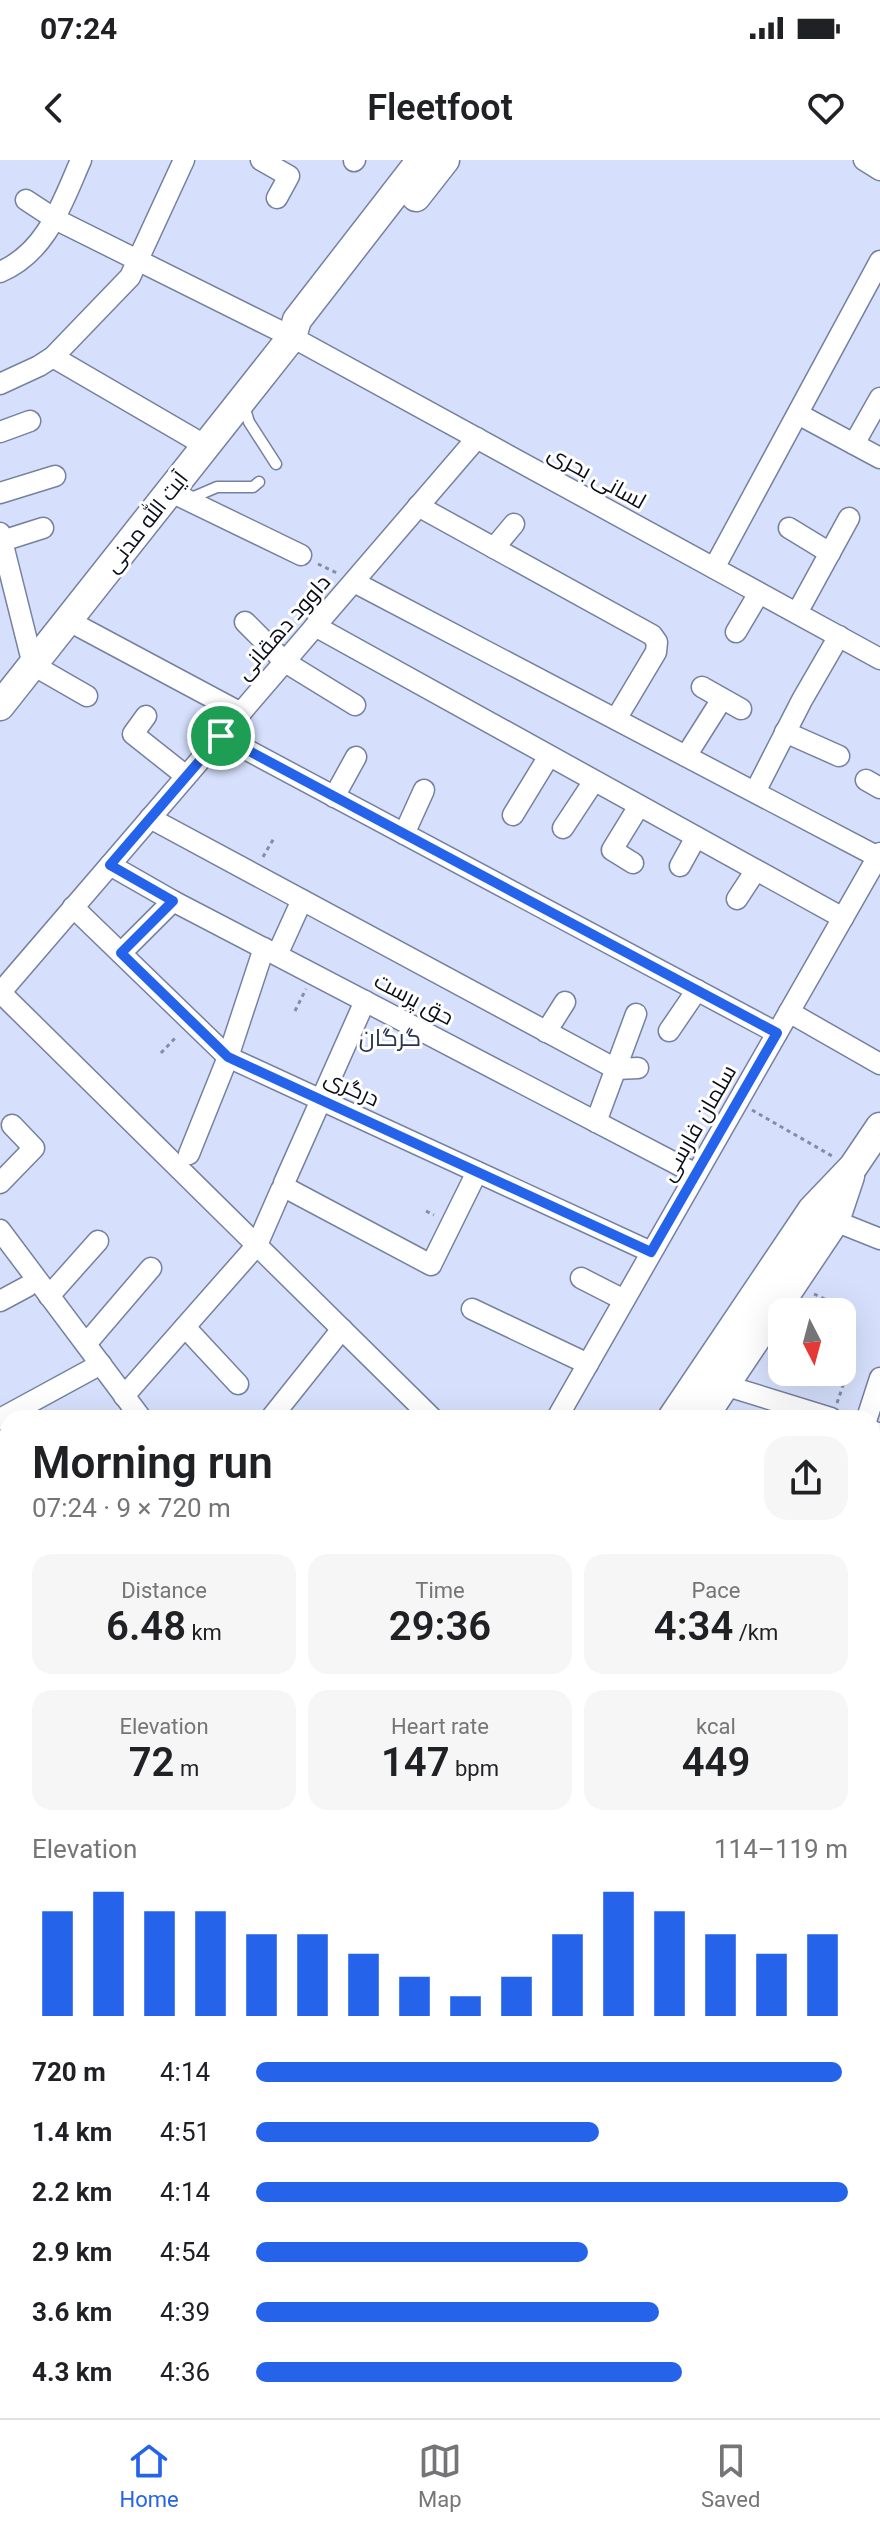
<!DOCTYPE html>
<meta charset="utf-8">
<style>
body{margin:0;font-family:Roboto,Cairo,sans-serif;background:#f6f6f6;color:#202124;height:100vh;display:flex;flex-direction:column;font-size:30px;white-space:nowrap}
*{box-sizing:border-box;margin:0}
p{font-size:26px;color:#757577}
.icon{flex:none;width:44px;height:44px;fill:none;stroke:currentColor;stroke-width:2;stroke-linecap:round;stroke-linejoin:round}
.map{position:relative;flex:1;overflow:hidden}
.details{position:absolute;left:0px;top:1250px;width:880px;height:1008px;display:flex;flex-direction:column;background:#fff;border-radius:24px 24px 0 0;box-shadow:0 8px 32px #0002}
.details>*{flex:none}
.needle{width:52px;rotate:174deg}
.controls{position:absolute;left:768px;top:1138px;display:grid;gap:16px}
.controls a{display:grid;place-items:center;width:88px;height:88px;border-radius:16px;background:#fff;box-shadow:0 8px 32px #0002;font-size:40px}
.pin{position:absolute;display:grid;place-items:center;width:68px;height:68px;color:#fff;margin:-34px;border:4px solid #fff;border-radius:50%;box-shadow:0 2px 8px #0007}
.round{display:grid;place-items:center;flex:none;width:84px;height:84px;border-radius:24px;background:#f6f6f6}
.headline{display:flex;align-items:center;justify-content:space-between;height:136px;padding:0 32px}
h1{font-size:44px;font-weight:600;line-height:60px}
.metrics{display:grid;grid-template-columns:repeat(3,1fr);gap:12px;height:136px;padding:8px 32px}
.metrics div{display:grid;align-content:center;border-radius:20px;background:#f6f6f6;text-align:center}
.metrics b{font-size:40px;font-weight:600}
.metrics small{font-size:22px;font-weight:400}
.metrics p{font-size:22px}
.chart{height:224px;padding:16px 32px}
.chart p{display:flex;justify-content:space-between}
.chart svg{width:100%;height:144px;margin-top:8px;stroke:#2563eb;stroke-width:6}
ul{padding:0 32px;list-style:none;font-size:26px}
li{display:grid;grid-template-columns:128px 96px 1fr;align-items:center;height:60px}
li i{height:20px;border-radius:10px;background:#2563eb}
.status{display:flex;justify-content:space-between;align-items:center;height:56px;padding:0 40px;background:#fff;direction:ltr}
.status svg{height:22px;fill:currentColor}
header{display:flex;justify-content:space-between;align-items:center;height:104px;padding:0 32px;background:#fff;font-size:36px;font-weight:600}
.tabs{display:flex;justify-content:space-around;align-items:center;height:112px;border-top:2px solid #e0e0e0;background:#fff;font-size:22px;color:#757577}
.tabs a{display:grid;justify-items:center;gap:4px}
.tabs .selected{color:#2563eb}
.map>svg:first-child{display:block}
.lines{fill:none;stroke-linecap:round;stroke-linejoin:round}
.lane-casing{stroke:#7681a0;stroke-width:13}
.street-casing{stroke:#7681a0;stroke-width:23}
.secondary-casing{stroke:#7681a0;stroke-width:31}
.path{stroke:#868da3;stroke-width:3;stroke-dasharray:4 4;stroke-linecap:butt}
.lane{stroke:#fff;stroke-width:10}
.street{stroke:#fff;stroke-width:20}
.secondary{stroke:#fff;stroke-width:28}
.route-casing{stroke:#fff;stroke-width:16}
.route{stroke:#2563eb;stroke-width:10}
.labels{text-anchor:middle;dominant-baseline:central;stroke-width:6;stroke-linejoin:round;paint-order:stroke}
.street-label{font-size:22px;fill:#0b0e19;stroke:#fff}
.neighbourhood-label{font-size:24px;fill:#2c3550;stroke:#fff}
</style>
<div class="status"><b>07:24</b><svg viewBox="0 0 49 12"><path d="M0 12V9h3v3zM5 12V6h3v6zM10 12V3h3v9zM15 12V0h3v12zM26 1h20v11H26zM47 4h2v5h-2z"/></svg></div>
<header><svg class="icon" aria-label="back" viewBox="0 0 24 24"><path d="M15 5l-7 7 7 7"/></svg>Fleetfoot<svg class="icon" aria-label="heart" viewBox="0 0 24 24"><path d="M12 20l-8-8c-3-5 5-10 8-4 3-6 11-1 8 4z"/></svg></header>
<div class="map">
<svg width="880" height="2258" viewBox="0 0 880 2258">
<rect width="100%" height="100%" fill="#d6e0fc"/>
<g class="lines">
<g class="lane-casing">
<g id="lane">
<polyline points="243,243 249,262 276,304"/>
<polyline points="189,339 217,327 253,327 259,322"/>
</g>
</g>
<g class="street-casing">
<g id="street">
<polyline points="261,0 289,16 277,38"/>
<polyline points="864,0 880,10"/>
<polyline points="354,1 355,0"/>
<polyline points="26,40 55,59 292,177 880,499"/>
<path d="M0 112C47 92 62 43 81 0"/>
<polyline points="53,197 206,286"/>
<polyline points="0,224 39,206 53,197 130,117 184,0"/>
<polyline points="798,254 880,298"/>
<polyline points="0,272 30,261"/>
<polyline points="854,284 880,238"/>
<polyline points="171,332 301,395"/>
<polyline points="0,333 55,316"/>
<polyline points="418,346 652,475 657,482 656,492 616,559"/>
<polyline points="789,368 830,393"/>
<polyline points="0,373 33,505 87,536"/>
<polyline points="2,381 43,368"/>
<polyline points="494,388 514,364"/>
<polyline points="714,408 880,101"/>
<polyline points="354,422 878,697"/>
<polyline points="797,453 849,358"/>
<polyline points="69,461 241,553"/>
<polyline points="245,462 285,502 355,545"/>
<polyline points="315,466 843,758"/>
<polyline points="736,472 759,433"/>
<polyline points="702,527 741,549"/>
<polyline points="146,556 133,574 186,616"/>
<polyline points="785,572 839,596"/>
<polyline points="221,576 777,873"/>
<polyline points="686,596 722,539"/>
<polyline points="866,620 880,628"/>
<polyline points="755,632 802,540 839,476"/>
<polyline points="334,637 356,597"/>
<polyline points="513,655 549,596"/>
<polyline points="150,658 616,909 638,908"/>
<polyline points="563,668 594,621"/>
<polyline points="404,674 424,630"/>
<polyline points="633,703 612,690 639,646"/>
<polyline points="110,705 173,741 696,1014"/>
<polyline points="680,706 696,677"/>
<polyline points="737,739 756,710"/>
<polyline points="73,747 228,897 651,1092"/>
<polyline points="121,793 173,741"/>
<polyline points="277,795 302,740"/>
<polyline points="0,832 432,1258"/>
<polyline points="0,833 477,278"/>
<polyline points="789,852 880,904"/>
<polyline points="669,871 697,830"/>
<polyline points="546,872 565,842"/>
<polyline points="596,962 636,854"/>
<polyline points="189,994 228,897 264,788"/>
<polyline points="0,1023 34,988 12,965"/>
<polyline points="284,1023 365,841"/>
<polyline points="290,1030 431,1105 477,1012"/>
<polyline points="835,1061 880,1079"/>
<polyline points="0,1070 141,1258"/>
<polyline points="581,1118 624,1140"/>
<polyline points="49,1136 98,1081"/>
<polyline points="0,1141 28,1126"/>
<polyline points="472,1149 588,1204"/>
<polyline points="185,1167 238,1224"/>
<polyline points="86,1184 151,1108"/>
<polyline points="724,1225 831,1258"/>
<polyline points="124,1236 257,1085 281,1030"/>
<polyline points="271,1258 342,1169"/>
<polyline points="557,1258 880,693"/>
<polyline points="867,1258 880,1218"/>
<polyline points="0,1259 101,1204"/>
<polyline points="872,1271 880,1274"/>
<polyline points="872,1340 880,1313"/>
<polyline points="0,1419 8,1432"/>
<polyline points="872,1419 880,1422"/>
<polyline points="872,1541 880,1542"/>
<polyline points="0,1651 8,1664"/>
<polyline points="872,1667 876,1668 880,1645"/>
<polyline points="872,1739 880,1740"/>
<polyline points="872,1805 880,1806"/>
<polyline points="0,1825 8,1818"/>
<polyline points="0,1905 8,1910"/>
<polyline points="872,1912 880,1913"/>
<polyline points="0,2008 8,2014"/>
<polyline points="872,2096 880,2096"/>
<polyline points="880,2159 880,2161"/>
<polyline points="0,2195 8,2201"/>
<polyline points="117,2250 142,2258"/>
<polyline points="479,2250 504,2258"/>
<polyline points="816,2250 835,2258"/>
<polyline points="778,2258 780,2250"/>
</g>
</g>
<g class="secondary-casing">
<g id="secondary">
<polyline points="416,37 445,0"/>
<polyline points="0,546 292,177 297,160 421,0"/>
<polyline points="672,1258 812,1050 853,1007 880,967"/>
<polyline points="703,1258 835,1061 850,1016"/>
<polyline points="0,2258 8,2246"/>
<polyline points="26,2258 31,2250"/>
</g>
</g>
<g class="path">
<polyline points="318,404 337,413"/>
<polyline points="263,697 274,678"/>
<polyline points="295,851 306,829"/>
<polyline points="161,893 177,876"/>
<polyline points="752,950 832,996"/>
<polyline points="426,1051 434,1055"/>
<polyline points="814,1134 842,1147"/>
<polyline points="837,1243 852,1199"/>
<polyline points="0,1374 8,1370"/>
</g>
<use href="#lane" class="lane"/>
<use href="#street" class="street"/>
<use href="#secondary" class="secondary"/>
</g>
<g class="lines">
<g class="route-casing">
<polygon id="route" points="221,576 777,873 651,1092 228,897 121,793 173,741 110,705"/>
</g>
<use href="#route" class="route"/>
</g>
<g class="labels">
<g class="street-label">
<text transform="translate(597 317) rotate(29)">لسانی بحری</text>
<text transform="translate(146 362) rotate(-52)">آیت الله مدنی</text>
<text transform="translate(283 467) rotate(-49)">داوود دهقانی</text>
<text transform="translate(414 839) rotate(28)">حق پرست</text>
<text transform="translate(352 928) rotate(25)">درگری</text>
<text transform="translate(698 963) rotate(-60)">سلمان فارسی</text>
</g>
<g class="neighbourhood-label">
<text x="390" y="878">گرگان</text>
</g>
</g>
</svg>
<div class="controls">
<a><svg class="needle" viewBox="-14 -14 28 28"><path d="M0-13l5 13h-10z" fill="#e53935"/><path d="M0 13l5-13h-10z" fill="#757577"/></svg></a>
</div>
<div class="pin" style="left:221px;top:576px;background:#1e9e55"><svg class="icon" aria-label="arrive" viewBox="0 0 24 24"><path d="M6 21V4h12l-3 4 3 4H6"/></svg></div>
<section class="details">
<div class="headline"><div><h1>Morning run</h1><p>07:24 · 9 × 720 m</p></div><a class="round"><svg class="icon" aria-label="share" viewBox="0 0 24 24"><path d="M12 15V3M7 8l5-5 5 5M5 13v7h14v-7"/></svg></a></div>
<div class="metrics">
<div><p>Distance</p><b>6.48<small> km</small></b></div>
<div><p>Time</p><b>29:36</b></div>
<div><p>Pace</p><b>4:34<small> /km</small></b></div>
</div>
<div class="metrics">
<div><p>Elevation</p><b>72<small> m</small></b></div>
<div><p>Heart rate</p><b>147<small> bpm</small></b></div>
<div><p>kcal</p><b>449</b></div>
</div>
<div class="chart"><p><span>Elevation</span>114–119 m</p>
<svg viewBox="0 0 160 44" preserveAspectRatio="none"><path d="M5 44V12M15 44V6M25 44V12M35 44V12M45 44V19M55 44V19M65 44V25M75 44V32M85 44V38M95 44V32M105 44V19M115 44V6M125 44V12M135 44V19M145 44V25M155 44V19"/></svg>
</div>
<ul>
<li><b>720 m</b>4:14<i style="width:99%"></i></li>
<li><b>1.4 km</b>4:51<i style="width:58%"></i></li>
<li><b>2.2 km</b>4:14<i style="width:100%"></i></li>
<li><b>2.9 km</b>4:54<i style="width:56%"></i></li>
<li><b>3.6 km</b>4:39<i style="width:68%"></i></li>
<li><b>4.3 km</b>4:36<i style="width:72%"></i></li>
</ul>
</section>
</div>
<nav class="tabs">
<a class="selected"><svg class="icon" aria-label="home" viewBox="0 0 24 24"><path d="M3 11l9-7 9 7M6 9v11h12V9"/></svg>Home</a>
<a><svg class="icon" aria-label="map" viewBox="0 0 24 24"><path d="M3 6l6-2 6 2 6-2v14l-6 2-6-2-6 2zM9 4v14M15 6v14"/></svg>Map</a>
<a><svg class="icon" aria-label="saved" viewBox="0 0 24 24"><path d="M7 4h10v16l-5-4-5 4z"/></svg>Saved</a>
</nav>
